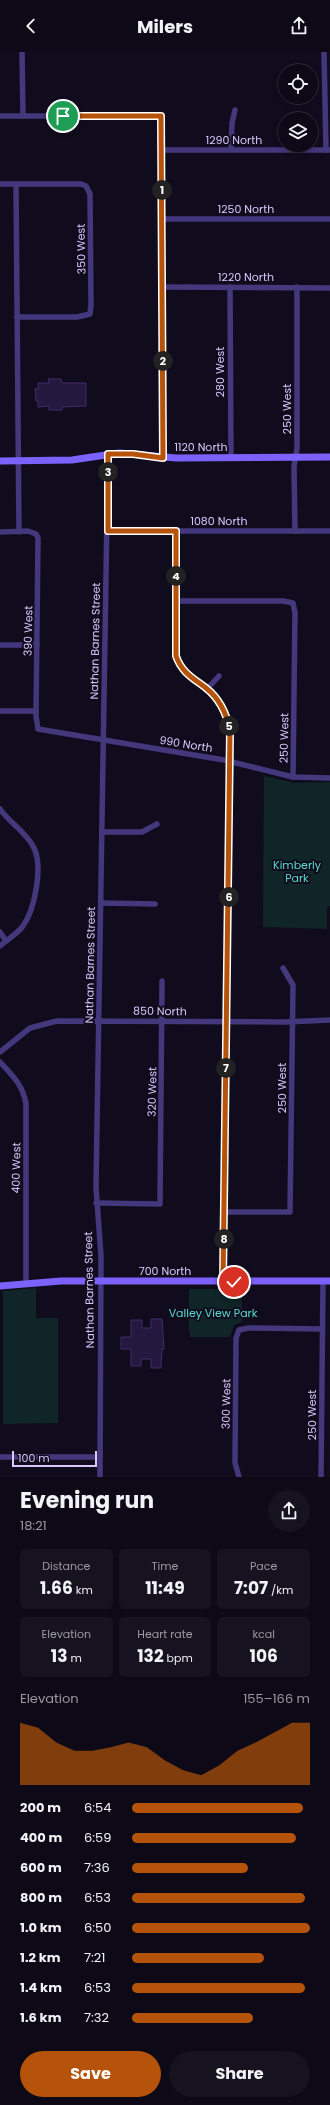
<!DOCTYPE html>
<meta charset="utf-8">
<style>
body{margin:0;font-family:Poppins,sans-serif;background:#16121f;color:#f1f3f6;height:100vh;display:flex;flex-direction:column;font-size:15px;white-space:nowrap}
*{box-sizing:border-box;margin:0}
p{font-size:13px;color:#9a9aa1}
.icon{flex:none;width:22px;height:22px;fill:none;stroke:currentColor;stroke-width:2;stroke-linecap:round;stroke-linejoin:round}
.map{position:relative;height:1425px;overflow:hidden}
.side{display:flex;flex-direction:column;background:#0d0916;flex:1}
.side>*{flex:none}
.fabs{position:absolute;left:278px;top:12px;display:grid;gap:8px}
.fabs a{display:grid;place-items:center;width:40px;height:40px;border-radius:50%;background:#0d0916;box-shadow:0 2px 6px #0003,0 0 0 1px #2d2a35;font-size:20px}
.scale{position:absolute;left:12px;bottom:10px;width:85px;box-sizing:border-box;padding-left:4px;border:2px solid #d7c9fe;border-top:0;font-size:11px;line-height:14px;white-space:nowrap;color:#d7c9fe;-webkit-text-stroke:3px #110c1d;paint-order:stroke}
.pin{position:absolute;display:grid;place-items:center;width:34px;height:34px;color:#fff;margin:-17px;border:2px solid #fff;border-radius:50%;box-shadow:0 1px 4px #0007}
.km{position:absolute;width:20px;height:20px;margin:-10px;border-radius:50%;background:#222;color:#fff;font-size:11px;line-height:20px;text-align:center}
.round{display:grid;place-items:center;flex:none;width:42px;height:42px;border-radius:21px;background:#16121f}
.overview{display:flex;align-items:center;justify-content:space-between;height:68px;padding:0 20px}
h1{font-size:22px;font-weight:700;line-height:30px}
.figures{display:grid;grid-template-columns:repeat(3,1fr);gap:6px;height:68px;padding:4px 20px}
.figures div{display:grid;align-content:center;border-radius:6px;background:#16121f;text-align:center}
.figures b{font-size:17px;font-weight:700}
.figures small{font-size:11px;font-weight:400}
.figures p{font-size:11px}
.chart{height:112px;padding:8px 20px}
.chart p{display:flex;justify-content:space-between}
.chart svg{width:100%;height:72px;margin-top:4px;fill:#b45309;opacity:.7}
.cta{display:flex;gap:8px;margin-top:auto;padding:8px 20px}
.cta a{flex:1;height:46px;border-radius:24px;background:#b45309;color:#fff;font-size:16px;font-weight:700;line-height:46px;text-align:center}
.cta a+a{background:#16121f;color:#f1f3f6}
ul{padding:0 20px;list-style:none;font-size:13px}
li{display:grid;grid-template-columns:64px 48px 1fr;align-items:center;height:30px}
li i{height:10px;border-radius:5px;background:#b45309}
header{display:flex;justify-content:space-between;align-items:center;height:52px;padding:0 20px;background:#0d0916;font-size:18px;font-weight:700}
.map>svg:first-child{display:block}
.green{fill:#0f2527}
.building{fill:#25183e;stroke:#402b6a}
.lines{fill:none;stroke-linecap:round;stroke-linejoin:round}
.street{stroke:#43387c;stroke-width:5.5}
.secondary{stroke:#7b62fc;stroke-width:7}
.route-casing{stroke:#fff;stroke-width:8}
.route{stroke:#b45309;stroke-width:5}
.labels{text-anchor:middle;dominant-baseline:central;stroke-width:4;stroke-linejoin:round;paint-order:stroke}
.street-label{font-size:11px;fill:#d7c9fe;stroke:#110c1d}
.park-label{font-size:11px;fill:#58dccd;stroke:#110c1d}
</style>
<header><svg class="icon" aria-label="back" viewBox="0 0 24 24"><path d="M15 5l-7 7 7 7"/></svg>Milers<svg class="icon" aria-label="share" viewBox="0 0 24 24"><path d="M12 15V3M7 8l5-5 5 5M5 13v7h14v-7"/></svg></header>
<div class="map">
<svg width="330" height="1425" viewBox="0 0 330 1425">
<rect width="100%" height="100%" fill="#110c1d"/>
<g class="green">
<polygon points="264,724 295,731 330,730 330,854 327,855 327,877 263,875"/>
<polygon points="36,1236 36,1266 58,1266 58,1371 3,1372 3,1239"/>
<polygon points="189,1237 242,1237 242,1270 234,1273 230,1285 190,1285 190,1279 189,1279"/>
</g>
<g class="building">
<polygon points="48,327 61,327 62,331 86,331 86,354 62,355 62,358 49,358 49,354 38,355 38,349 36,349 35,337 38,337 38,331 49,331"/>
<polygon points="151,1267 162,1267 164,1297 162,1297 161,1316 151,1316 151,1307 141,1307 141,1314 131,1314 131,1297 121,1297 121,1285 131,1285 131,1268 142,1268 142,1276 151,1276"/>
</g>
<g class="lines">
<g class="street">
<polyline points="22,0 23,64"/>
<polyline points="324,0 326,98"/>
<polyline points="0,64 161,64 163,405"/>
<polyline points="161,98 330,98"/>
<polyline points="231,98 232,71 235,58"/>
<polyline points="0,132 81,132 86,134 90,142 91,253 90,262 77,265 17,265"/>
<polyline points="16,132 19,480"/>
<polyline points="162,167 330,167"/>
<polyline points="162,235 330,236"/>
<polyline points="230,235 231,406"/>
<polyline points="108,479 330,479"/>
<path d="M176 479V604C182 620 193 626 206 636 222 648 229 668 231 688L223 1230"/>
<polyline points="295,479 294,414 297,397 297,235"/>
<polyline points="0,480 28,479 36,482 38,486 36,664 38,677 224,708 293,725 330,726"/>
<polyline points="176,549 283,549 293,551 295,561 293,725"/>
<polyline points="0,593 37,593"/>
<polyline points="207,637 219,624"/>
<polyline points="0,659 36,659"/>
<path d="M0 757C10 771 27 781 34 796 43 815 35 857 23 874 17 882 8 887 0 894"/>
<polyline points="102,780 142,780 157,772"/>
<polyline points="101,851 155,852"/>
<polyline points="0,880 6,889"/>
<polyline points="0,1000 30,976 57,969 285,970 330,968"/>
<path d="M0 1010C13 1024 23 1033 26 1052V1231"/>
<polyline points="96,1151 160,1152 162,929"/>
<polyline points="224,1160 290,1160 293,933 283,916"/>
<polyline points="0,1405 100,1405"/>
<polyline points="100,1425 101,1204 96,1135 108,402"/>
<polyline points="239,1425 235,1411 236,1286 239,1278 248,1276 322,1277"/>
<polyline points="321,1425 323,1230"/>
</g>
<g class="secondary">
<polyline points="0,409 72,408 119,401 176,406 330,405"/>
<polyline points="0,1234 61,1229 330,1229"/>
</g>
</g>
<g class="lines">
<g class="route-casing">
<path id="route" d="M63 64H161L163 406 133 402H108V479H176V604C182 621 193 626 206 636 220 647 227 663 230 679L223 1230H234"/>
</g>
<use href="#route" class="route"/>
</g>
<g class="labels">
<g class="street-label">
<text x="234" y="88">1290 North</text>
<text x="246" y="157">1250 North</text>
<text transform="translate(81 197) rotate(-91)">350 West</text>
<text x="246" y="225">1220 North</text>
<text transform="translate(220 320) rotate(-90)">280 West</text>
<text transform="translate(287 357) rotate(-90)">250 West</text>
<text x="201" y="395">1120 North</text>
<text x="219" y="469">1080 North</text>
<text transform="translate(28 579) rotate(-89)">390 West</text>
<text transform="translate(95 589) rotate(-89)">Nathan Barnes Street</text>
<text transform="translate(284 686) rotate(-89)">250 West</text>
<text transform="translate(186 692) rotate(9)">990 North</text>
<text transform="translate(90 913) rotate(-89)">Nathan Barnes Street</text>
<text transform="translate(160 959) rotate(1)">850 North</text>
<text transform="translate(282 1036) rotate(-90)">250 West</text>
<text transform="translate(152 1040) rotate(-89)">320 West</text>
<text transform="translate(16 1116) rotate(-89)">400 West</text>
<text x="165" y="1219">700 North</text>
<text transform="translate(89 1238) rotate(-91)">Nathan Barnes Street</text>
<text transform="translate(226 1352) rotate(-89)">300 West</text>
<text transform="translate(312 1363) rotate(-90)">250 West</text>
</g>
<g class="park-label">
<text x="297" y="813">Kimberly<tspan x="297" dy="13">Park</tspan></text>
<text x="213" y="1261">Valley View Park</text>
</g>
</g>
</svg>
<div class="fabs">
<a><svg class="icon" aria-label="locate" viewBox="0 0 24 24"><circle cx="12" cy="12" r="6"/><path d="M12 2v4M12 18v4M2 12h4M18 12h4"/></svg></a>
<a><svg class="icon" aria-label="layers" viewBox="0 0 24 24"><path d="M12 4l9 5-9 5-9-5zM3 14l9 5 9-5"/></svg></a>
</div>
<div class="scale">100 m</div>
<div class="pin" style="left:63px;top:64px;background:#1e9e55"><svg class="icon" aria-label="arrive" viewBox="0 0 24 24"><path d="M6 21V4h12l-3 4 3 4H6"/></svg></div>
<div class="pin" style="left:234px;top:1230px;background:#d93025"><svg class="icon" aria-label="check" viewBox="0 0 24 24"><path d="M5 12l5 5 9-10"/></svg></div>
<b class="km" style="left:162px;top:138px">1</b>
<b class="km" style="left:163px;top:309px">2</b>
<b class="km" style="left:108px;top:420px">3</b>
<b class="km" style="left:176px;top:524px">4</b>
<b class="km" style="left:229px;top:674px">5</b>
<b class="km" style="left:229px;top:845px">6</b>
<b class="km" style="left:226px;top:1016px">7</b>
<b class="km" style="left:224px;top:1187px">8</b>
</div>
<section class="side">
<div class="overview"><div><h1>Evening run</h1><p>18:21</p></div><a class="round"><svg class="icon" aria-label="share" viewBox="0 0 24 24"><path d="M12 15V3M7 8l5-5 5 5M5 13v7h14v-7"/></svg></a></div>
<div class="figures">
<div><p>Distance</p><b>1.66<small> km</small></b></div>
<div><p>Time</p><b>11:49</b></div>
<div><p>Pace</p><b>7:07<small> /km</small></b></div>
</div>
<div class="figures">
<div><p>Elevation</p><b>13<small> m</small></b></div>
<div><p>Heart rate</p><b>132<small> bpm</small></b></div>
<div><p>kcal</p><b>106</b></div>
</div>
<div class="chart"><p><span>Elevation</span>155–166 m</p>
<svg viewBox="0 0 160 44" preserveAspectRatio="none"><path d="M0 44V6L10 9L20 18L30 23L40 23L50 21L60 18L70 21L80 29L90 35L100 38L110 32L120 23L130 18L140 12L150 6L160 6V44z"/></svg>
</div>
<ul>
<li><b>200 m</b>6:54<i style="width:96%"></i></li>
<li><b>400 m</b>6:59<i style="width:92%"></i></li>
<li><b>600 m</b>7:36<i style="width:65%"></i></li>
<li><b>800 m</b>6:53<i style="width:97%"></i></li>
<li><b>1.0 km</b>6:50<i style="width:100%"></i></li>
<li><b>1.2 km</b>7:21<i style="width:74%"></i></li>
<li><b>1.4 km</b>6:53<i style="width:97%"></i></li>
<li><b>1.6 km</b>7:32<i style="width:68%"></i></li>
</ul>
<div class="cta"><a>Save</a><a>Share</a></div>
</section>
